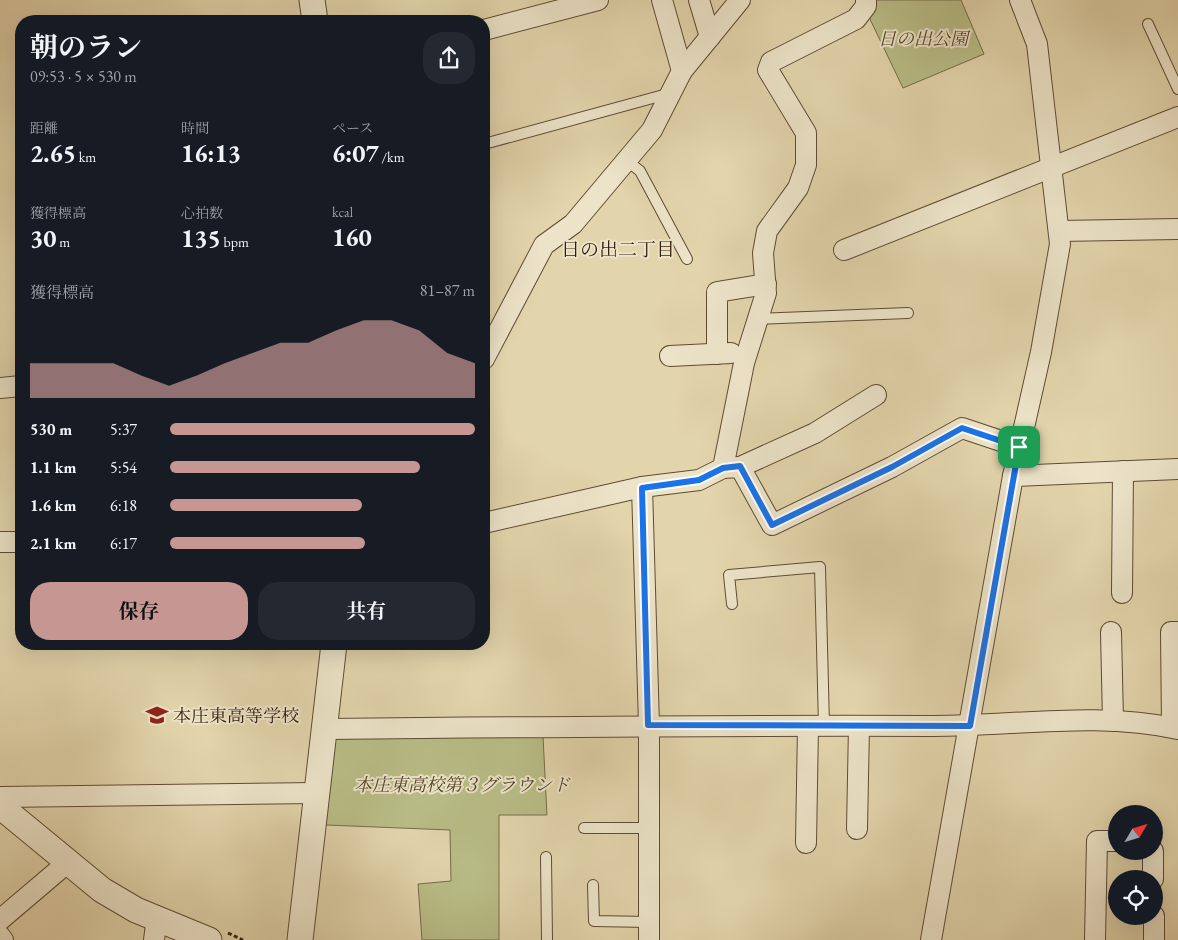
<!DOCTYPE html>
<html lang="ja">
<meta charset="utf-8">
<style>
body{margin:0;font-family:"EB Garamond","Noto Serif JP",serif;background:#242831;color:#f1f3f6;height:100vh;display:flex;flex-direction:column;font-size:19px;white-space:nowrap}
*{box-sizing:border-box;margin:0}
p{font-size:16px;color:#9ea1a6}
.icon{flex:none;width:28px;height:28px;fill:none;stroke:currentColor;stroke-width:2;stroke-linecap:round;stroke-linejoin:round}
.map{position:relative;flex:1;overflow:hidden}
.sheet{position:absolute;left:15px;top:15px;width:475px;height:635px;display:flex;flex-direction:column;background:#171b24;border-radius:20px;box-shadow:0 5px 20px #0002}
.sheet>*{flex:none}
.needle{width:32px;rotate:52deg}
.controls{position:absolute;left:1108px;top:805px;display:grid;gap:10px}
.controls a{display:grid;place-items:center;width:55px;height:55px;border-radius:50%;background:#171b24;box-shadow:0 5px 20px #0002;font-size:25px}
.pin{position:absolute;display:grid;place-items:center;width:42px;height:42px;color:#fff;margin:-21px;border-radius:10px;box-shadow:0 2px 8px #0006}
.round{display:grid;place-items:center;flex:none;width:52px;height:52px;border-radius:20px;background:#242831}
.overview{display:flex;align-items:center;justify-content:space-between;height:85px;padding:0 15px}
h1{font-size:28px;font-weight:700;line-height:38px}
.stats{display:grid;grid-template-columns:repeat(3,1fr);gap:8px;height:85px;padding:5px 15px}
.stats div{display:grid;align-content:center}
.stats b{font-size:25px;font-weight:700}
.stats small{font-size:14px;font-weight:400}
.stats p{font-size:14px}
.chart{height:140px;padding:10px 15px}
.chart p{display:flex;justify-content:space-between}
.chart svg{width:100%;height:90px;margin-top:5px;fill:#c59692;opacity:.7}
.action{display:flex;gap:10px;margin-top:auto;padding:10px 15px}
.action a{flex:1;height:58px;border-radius:20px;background:#c59692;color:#111;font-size:20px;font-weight:700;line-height:58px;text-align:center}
.action a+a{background:#242831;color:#f1f3f6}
ul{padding:0 15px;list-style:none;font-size:16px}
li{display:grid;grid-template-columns:80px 60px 1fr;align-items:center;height:38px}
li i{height:12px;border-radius:6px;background:#c59692}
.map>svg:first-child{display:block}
.green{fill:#b8bc86;stroke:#766c4a}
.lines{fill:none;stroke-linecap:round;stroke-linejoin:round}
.service-casing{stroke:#604b34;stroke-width:12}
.minor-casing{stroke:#604b34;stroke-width:22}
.tertiary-casing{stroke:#604b34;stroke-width:27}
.path{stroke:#351d0d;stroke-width:3;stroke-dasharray:4 2.5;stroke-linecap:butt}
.service{stroke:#ece3c8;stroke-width:10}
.minor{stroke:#ece3c8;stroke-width:20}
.tertiary{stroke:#ece3c8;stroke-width:25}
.route-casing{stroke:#fff;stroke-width:10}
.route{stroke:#1a73e8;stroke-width:6}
.labels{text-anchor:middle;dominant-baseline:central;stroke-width:4;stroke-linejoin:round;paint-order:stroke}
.park-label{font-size:18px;font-style:italic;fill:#56452b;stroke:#ece3c8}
.poi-label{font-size:18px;fill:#351d0d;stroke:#ece3c8;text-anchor:start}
.neighbourhood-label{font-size:19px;fill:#351d0d;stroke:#ece3c8}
</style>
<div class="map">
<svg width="1178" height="940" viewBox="0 0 1178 940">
<rect width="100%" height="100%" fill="#e2d4ab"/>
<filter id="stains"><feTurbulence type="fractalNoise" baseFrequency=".004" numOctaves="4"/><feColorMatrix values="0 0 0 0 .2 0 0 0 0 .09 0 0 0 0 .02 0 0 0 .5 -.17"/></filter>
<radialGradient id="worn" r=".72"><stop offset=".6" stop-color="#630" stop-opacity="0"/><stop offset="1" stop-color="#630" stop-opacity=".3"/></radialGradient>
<g class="green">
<polygon points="872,0 961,0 984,54 903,88 868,15"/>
<polygon points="543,736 547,815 499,815 499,940 422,940 418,884 451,881 450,830 326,825 334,737"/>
</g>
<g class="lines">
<g class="service-casing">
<g id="service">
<polyline points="1148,24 1178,89"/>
<polyline points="484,144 671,93"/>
<polyline points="626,160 640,171 687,259"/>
<polyline points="758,319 908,313"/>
<polyline points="732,604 729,575 820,567 824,726"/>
<polyline points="584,828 649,828"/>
<polyline points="546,857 547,940"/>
<polyline points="593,885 594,921 649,922"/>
</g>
</g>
<g class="minor-casing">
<g id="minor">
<polyline points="662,0 682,71"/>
<polyline points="699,0 710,37"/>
<polyline points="484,30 598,0"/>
<polyline points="1059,231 1178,229"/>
<polyline points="844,250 1178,117"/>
<polyline points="717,354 717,292 766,284"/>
<polyline points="670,356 731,353"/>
<polyline points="484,359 544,245 573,224 652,130 682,71 740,0"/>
<polyline points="0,388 21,386"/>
<polyline points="740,467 815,433 876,395"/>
<polyline points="723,468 744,363 766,293 763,253 767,231 798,188 806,165 806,133 768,70 771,62 856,19 866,6 866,0"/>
<polyline points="1013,476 1178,469"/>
<polyline points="642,487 649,725 649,940"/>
<polyline points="484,523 642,487 699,480 723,468 740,467 772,525 892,467 962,428 1019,447"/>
<polyline points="0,542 21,542"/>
<polyline points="1122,593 1123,471"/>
<polyline points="1111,632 1113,721"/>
<polyline points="1172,727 1171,632 1178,632"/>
<path d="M323 729C527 727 730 725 934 726 1014 726 1099 711 1178 729"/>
<polyline points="0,797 316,793"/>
<polyline points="857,829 859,726"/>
<polyline points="806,843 808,726"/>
<polyline points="1153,851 1153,879"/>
<polyline points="1154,916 1154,940"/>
<polyline points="0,920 67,863"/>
<polyline points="0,936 3,940"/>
<polyline points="154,940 157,917"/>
<polyline points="931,940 1013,476 1041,352 1060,244 1037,44 1020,0"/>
<polyline points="1095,940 1097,841 1116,841"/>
</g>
</g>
<g class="tertiary-casing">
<g id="tertiary">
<polyline points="312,0 315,21"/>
<polyline points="0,806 102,890 136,910 209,940"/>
<polyline points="300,940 334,644"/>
</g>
</g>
<polyline class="path" points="228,933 243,940"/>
<use href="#service" class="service"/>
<use href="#minor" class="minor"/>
<use href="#tertiary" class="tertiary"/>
</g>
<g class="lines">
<g class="route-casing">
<polygon id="route" points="962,428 1019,447 970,726 648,725 642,488 699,480 723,468 740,466 772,525 892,467"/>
</g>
<use href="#route" class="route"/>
</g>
<defs>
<g id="school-bare" transform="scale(1.725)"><path d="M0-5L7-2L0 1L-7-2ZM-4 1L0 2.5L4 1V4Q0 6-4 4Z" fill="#8f2418" stroke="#ece3c8" stroke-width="2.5" paint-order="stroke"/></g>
</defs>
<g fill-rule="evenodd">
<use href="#school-bare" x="157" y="715"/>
</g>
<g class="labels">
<g class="park-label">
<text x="923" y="38">日の出公園</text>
<text x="462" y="784">本庄東高校第３グラウンド</text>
</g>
<g class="poi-label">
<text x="173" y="715">本庄東高等学校</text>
</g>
<g class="neighbourhood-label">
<text x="618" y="249">日の出二丁目</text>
</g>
</g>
<rect width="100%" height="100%" filter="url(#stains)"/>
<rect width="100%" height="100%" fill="url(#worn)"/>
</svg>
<div class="controls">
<a><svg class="needle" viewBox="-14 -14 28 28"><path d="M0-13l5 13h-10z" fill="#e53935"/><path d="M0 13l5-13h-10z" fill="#9ea1a6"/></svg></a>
<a><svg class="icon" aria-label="locate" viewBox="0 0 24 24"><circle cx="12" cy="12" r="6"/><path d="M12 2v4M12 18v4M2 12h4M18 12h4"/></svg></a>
</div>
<div class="pin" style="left:1019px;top:447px;background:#1e9e55"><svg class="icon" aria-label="arrive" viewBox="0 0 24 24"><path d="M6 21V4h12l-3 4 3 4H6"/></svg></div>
<section class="sheet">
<div class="overview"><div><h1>朝のラン</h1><p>09:53 · 5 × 530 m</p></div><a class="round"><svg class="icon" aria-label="share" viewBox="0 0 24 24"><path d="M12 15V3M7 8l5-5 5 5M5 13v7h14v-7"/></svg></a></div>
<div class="stats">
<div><p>距離</p><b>2.65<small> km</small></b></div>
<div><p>時間</p><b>16:13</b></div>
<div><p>ペース</p><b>6:07<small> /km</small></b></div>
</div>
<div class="stats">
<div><p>獲得標高</p><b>30<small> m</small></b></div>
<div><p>心拍数</p><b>135<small> bpm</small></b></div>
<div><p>kcal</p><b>160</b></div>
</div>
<div class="chart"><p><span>獲得標高</span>81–87 m</p>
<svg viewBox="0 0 160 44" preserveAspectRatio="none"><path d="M0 44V27L10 27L20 27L30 27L40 33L50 38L60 33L70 27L80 22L90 17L100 17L110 11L120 6L130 6L140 11L150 22L160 27V44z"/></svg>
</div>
<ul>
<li><b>530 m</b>5:37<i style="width:100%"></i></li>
<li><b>1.1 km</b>5:54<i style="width:82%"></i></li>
<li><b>1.6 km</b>6:18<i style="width:63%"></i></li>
<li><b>2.1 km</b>6:17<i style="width:64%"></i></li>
</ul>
<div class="action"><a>保存</a><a>共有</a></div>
</section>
</div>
